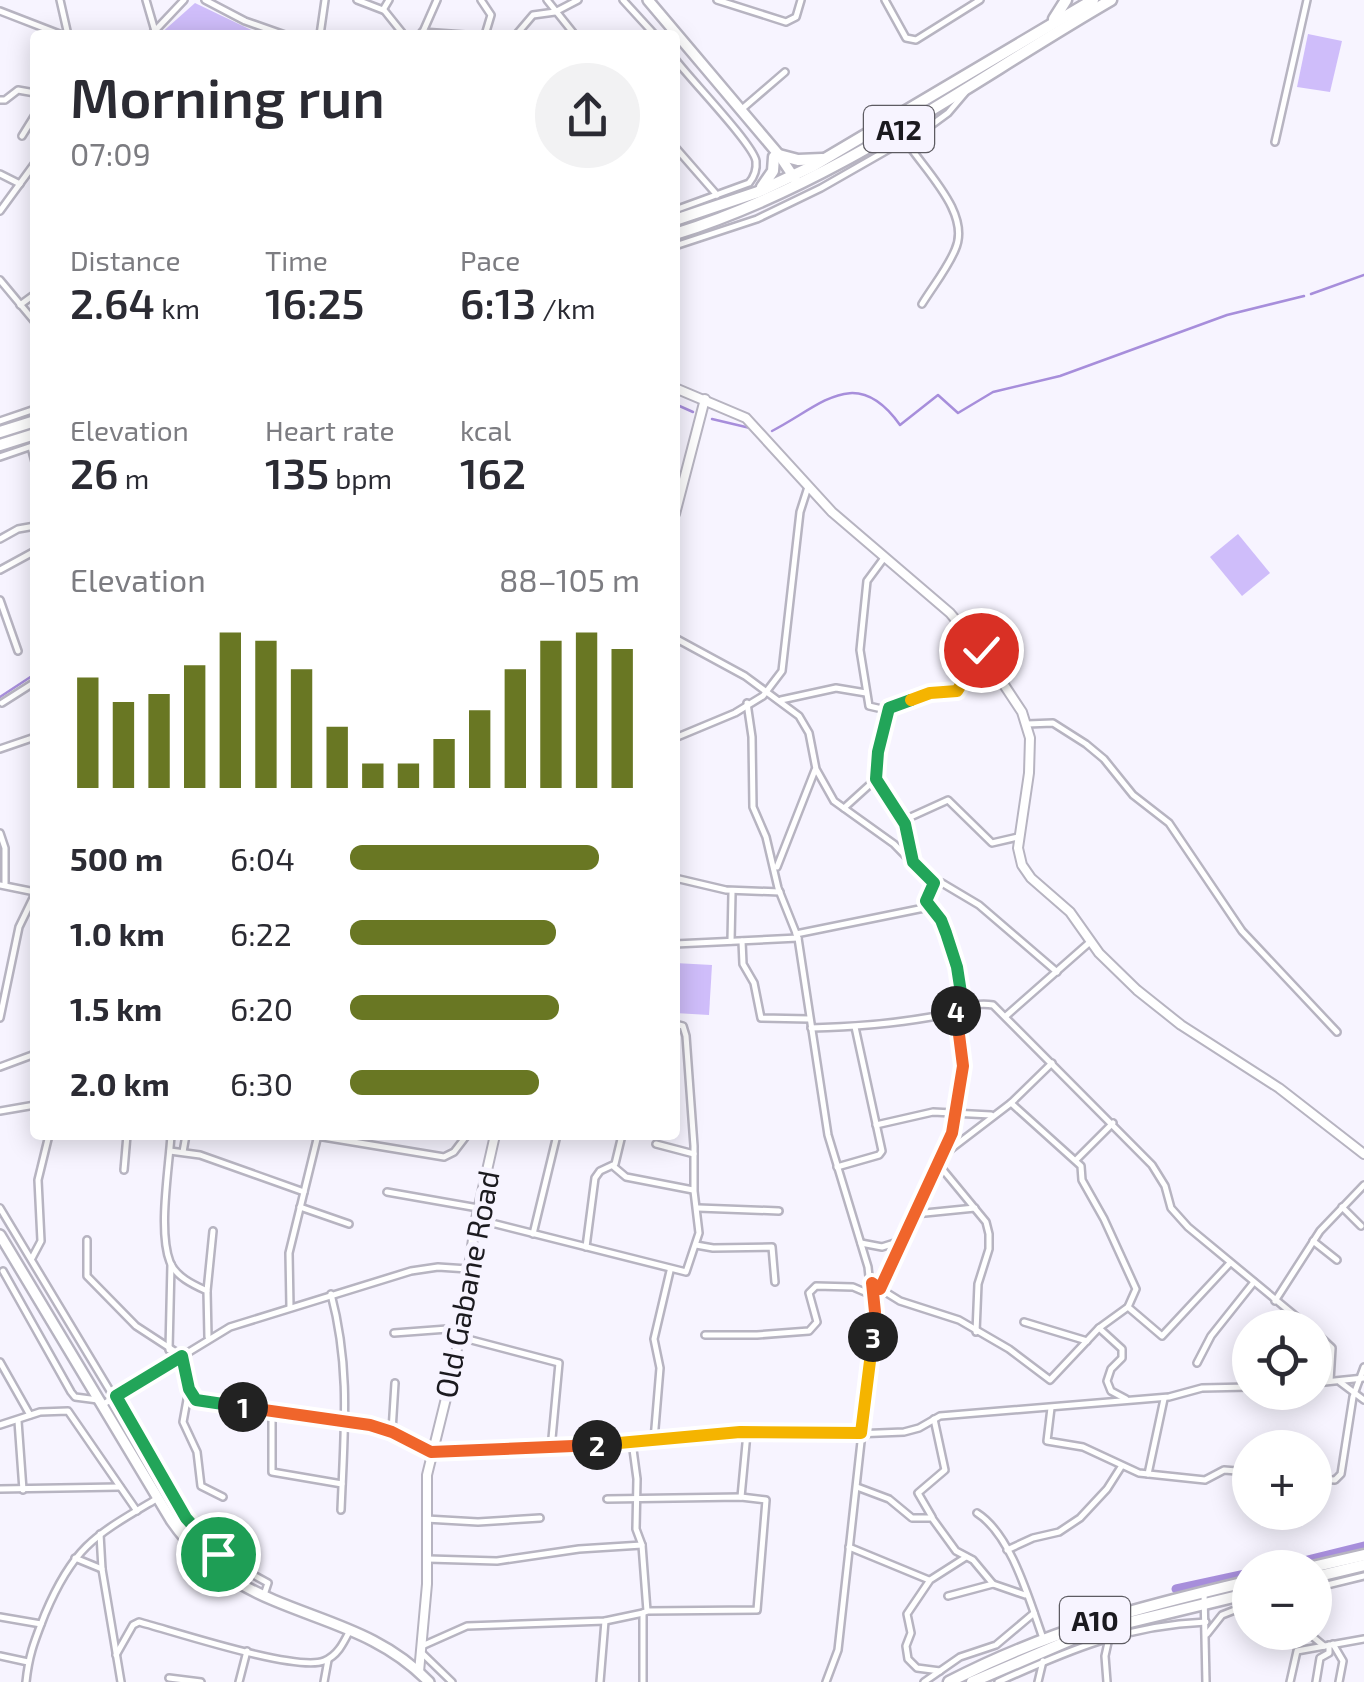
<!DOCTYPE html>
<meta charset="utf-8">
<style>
body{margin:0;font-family:"Exo 2",sans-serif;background:#f2f2f3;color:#2b2b33;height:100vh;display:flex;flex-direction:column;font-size:38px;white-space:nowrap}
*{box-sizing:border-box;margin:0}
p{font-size:32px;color:#7c7c81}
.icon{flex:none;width:55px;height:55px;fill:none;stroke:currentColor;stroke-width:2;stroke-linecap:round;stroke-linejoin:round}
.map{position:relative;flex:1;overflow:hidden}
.details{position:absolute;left:30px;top:30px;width:650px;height:1110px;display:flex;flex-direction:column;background:#fff;border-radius:10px;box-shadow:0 5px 25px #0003}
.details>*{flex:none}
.controls{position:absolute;left:1232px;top:1310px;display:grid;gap:20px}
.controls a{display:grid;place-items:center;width:100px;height:100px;border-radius:50%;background:#fff;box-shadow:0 5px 25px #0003;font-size:50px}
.pin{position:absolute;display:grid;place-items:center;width:85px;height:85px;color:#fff;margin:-42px;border:5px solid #fff;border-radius:50%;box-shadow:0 2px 10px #0007}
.km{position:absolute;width:50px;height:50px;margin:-25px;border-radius:50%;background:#222;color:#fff;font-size:28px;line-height:50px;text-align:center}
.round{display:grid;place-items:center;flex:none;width:105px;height:105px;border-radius:52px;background:#f2f2f3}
.headline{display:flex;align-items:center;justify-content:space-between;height:170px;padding:0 40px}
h1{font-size:55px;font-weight:600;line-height:75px}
.metrics{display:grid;grid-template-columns:repeat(3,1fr);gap:15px;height:170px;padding:10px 40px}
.metrics div{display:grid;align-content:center}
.metrics b{font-size:42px;font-weight:600}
.metrics small{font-size:28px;font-weight:400}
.metrics p{font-size:28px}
.chart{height:280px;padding:20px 40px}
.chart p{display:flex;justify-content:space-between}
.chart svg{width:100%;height:180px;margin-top:10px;stroke:#697723;stroke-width:6}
ul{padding:0 40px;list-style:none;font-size:32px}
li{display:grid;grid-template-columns:160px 120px 1fr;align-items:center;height:75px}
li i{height:25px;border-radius:12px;background:#697723}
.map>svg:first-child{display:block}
.green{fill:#cfbdfa}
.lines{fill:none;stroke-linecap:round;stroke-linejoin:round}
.stream{stroke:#a78edb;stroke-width:2.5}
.river{stroke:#a78edb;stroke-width:9}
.minor-casing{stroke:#b7b4c1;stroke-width:10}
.tertiary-casing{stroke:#b7b4c1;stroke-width:12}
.secondary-casing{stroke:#b7b4c1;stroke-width:14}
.primary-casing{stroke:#b7b4c1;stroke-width:15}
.minor{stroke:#fff;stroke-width:5}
.tertiary{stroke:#fff;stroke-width:8}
.secondary{stroke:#fff;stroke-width:9}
.primary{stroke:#fff;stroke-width:10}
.split-1-casing{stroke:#fff;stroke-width:20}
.split-2-casing{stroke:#fff;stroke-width:20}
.split-3-casing{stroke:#fff;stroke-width:20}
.split-4-casing{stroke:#fff;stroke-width:20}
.split-5-casing{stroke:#fff;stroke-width:20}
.split-6-casing{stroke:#fff;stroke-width:20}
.split-1{stroke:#22a559;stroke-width:12}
.split-2{stroke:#f0652b;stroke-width:12}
.split-3{stroke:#f5b400;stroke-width:12}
.split-4{stroke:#f0652b;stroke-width:12}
.split-5{stroke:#22a559;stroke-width:12}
.split-6{stroke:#f5b400;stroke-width:12}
.labels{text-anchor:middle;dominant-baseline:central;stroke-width:10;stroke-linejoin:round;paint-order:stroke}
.shield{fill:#f7f4ff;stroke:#5d5b62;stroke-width:2.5}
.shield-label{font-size:28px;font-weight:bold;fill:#1b1a1f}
.street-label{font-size:30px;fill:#1b1a1f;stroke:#f7f4ff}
</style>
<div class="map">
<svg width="1364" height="1682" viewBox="0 0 1364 1682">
<rect width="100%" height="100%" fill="#f7f4ff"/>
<g class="green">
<polygon points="195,3 262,35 159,35"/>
<polygon points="1308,34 1342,41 1330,92 1297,87"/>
<polygon points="1238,534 1270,573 1242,596 1210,557"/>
<polygon points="675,963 712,965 709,1015 675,1013"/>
</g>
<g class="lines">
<g class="stream">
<polyline points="1311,294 1364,275"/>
<polyline points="675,404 693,412"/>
<polyline points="712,419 750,428"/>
<path d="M772 431C821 406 856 363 900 425L938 395 958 413 993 392 1060 376 1227 315 1304 296"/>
<polyline points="0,697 35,674"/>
</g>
<g class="river">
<polyline points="1275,1568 1364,1546"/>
<polyline points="1176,1589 1250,1573"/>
</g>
<g class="minor-casing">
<g id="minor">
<polyline points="60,0 68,35"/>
<polyline points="146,0 155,31"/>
<polyline points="205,0 245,21 285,35"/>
<polyline points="357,0 383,10 389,0"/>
<polyline points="481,0 491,15 485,35"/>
<polyline points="547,0 575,35"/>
<polyline points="623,0 655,35"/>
<polyline points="717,0 786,22 796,17 801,0"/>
<polyline points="885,0 906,38 916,40 980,0"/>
<polyline points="384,10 404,35"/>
<polyline points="0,11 62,35"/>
<polyline points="422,32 465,35"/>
<polyline points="422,34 437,0"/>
<polyline points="151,35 184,0"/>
<polyline points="320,35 325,0"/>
<polyline points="516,35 533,15 555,12 578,0"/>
<path d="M675 59C690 79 753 144 756 161 757 170 755 176 749 183L675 210"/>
<polyline points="0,100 5,100 18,90 35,93"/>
<polyline points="742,109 785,72"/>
<polyline points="22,136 35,115"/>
<path d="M906 141C925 171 972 214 955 250 947 269 933 286 922 304"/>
<polyline points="1275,142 1307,0"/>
<polyline points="675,147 717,195"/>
<polyline points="0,174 20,184"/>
<polyline points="0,211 35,163"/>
<polyline points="675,246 757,219 821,188 933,124 948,113 965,93"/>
<polyline points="0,280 35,322"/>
<polyline points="20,305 35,294"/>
<polyline points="0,421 35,409"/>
<polyline points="31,447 35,462"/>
<polyline points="0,457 35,445"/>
<polyline points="0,539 18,529 35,526"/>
<polyline points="884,558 867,581 860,650 869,706 882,709 930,693 957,691 973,664 984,655"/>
<polyline points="0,570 35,551"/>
<polyline points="0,600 18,651"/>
<polyline points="675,638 745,676 799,716 809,733 816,769 834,801 894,844 930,881 942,883 979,905 1057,972"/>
<polyline points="781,700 836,688 866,693"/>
<polyline points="2,703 35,682"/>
<polyline points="747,703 752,737 753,807 766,837 778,888 798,938 828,1135 868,1267 874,1324 838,1650 826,1682"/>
<polyline points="889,707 878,752 876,779 905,824 913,859"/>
<polyline points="1027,724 1053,723 1086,744 1104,759 1133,795 1169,823 1242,931 1337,1032"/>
<polyline points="675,738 735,713 763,696 782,671 800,512 808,487"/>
<polyline points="0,749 35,737"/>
<polyline points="844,808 876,779"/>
<polyline points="904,820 948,800 992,843 1018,837"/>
<polyline points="0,833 5,848 5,885"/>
<polyline points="777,867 815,770"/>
<polyline points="675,878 726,890 780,892"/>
<polyline points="934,883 926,901 946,933 957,967 963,1005"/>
<polyline points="0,885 35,892"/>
<polyline points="796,934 929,907"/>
<polyline points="731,941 732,893"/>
<polyline points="742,941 743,964 754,983 761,1018 809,1019"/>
<polyline points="675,944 798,938"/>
<polyline points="1006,1016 1090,942"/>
<polyline points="0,1018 19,927 35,894"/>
<path d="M811 1028C852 1027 891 1024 931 1017 953 1013 970 1001 993 1005L1152 1165 1165 1186 1171 1208 1188 1227 1310 1328"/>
<polyline points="0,1067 35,1054"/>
<polyline points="0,1111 35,1105"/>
<polyline points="876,1125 933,1112 991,1115"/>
<path d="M171 1135C169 1169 158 1231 170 1262 176 1277 194 1285 207 1291L208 1337"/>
<polyline points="311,1135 444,1157 454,1152 467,1135"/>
<polyline points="656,1144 694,1154"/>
<polyline points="170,1151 200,1155 304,1192"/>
<polyline points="183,1152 186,1135"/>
<polyline points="943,1155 1011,1103 1052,1063"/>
<polyline points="1076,1160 1113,1123"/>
<polyline points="939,1165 986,1222 989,1234 989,1249 978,1284 976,1332"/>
<polyline points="613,1166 626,1177 693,1190"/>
<polyline points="837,1167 879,1155 882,1151 855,1027"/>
<polyline points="124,1170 127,1135"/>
<polyline points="387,1192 478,1208"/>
<polyline points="300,1207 349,1224"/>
<polyline points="1342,1207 1361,1226"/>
<polyline points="0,1208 192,1527 228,1561 268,1583 264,1595"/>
<polyline points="698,1208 779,1211"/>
<polyline points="915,1214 975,1208"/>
<polyline points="476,1219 686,1272 699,1233 694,1191 694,1146 686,1036 683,1026 675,1024"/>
<polyline points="533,1234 557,1135"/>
<polyline points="87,1240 87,1276 136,1326 182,1356 189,1389 196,1400 347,1420 392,1431 431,1452 551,1449 740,1432 830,1435 904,1432 919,1428 940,1416 1169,1397 1202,1388 1250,1387"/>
<polyline points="1313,1241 1337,1260"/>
<polyline points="861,1243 882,1247 901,1241"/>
<polyline points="696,1245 713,1248 772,1247 775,1282"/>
<polyline points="586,1247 595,1178 600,1171 615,1164 622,1135"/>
<polyline points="32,1258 41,1241 38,1180 49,1135"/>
<polyline points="3,1271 71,1392 75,1397 98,1400"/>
<polyline points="874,1285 900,1301 959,1320 1009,1349 1050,1380 1099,1328 1128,1307 1136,1289 1104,1219 1082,1180 1081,1166 1011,1103"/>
<path d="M879 1289C885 1268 897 1251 906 1233 944 1158 974 1095 955 1010"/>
<polyline points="207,1291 213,1231"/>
<path d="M331 1294C351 1369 344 1433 341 1510"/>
<polyline points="1275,1301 1320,1231 1364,1185"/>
<polyline points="290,1307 289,1253 318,1135"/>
<polyline points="1128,1307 1162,1336 1230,1263"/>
<polyline points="1024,1322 1087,1341"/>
<polyline points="1099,1328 1122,1349 1122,1358 1111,1369 1107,1381 1111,1391 1126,1399"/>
<polyline points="1315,1332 1332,1348 1330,1381"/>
<polyline points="394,1333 461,1328"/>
<polyline points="705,1335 757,1335 809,1331 817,1322 809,1293 816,1286 853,1287 874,1296"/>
<polyline points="460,1337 559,1363 551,1449"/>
<polyline points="169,1350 171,1264"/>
<polyline points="0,1362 30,1415"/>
<polyline points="1197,1363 1211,1336 1254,1282"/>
<polyline points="1340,1382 1364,1400"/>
<polyline points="1315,1383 1364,1378"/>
<polyline points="189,1389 183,1422 197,1452 201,1486 223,1497"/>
<polyline points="102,1405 230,1327 411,1271 438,1267 468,1269"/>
<polyline points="1051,1408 1047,1441 1083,1447 1139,1473 1205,1480 1224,1470 1250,1472"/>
<polyline points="272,1410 272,1472 342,1484"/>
<polyline points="18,1421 23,1490"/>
<polyline points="0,1425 40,1412 68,1411 137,1511"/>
<polyline points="392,1431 395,1383"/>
<polyline points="654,1440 660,1368 654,1339 670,1271"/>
<polyline points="632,1442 637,1479 636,1529 642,1545 647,1611 643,1613 643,1682"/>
<polyline points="1148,1474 1164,1399"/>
<polyline points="1315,1479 1335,1480 1341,1474 1353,1397 1364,1367"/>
<polyline points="857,1487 889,1499 912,1518 932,1518 956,1551 973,1560 993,1584"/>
<polyline points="0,1489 120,1487"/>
<polyline points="741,1497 747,1433"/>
<polyline points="607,1499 741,1497 766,1500 757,1610 647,1611"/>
<path d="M977 1513C1012 1535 1030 1603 1044 1641"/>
<polyline points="932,1517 918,1493 945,1470 934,1419"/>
<polyline points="426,1519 478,1522 540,1518"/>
<polyline points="100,1534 102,1569 121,1682"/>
<polyline points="849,1547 929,1580"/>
<polyline points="1007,1550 1033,1538 1059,1532 1080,1518 1107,1489 1121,1467"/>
<polyline points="75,1558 102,1569"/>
<polyline points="428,1559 497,1561 579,1549 642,1545"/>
<polyline points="1315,1588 1364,1576"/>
<polyline points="1204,1592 1206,1682"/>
<polyline points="948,1596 993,1584 1025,1595"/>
<polyline points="0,1617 41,1624"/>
<polyline points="1307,1632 1324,1646"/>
<polyline points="1207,1634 1222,1615 1250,1604"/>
<polyline points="1333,1644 1343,1661 1339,1682"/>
<polyline points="422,1646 467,1626 605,1621 643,1613"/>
<polyline points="422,1653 452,1682"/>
<path d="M116 1655 133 1625 139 1622C173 1631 296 1672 324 1661 337 1656 343 1644 349 1632"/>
<polyline points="0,1656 28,1662"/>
<polyline points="940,1671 917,1668 908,1659 906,1646 911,1633 907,1614 930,1580 966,1557"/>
<polyline points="169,1678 201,1682"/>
<path d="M26 1682C29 1653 35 1640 45 1614 74 1545 96 1535 158 1498"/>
<polyline points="239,1682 247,1651"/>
<polyline points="324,1682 328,1660"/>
<polyline points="600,1682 605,1621"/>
<polyline points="924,1682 960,1657 996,1645 1034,1613"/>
<path d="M998 1682C1069 1650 1127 1625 1206 1622"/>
<polyline points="1038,1682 1043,1661"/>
<polyline points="1107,1682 1105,1656 1109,1638"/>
<polyline points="1290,1682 1297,1651 1364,1639"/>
<polyline points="1316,1682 1320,1658 1329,1653 1329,1645"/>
</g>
</g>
<g class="tertiary-casing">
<g id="tertiary">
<polyline points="675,388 746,418 832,512 950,613 981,650 1022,712 1030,738 1029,773 1018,848 1022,865 1031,878 1070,912 1099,953 1137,990 1181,1025 1279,1088 1364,1154"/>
<polyline points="675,514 705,399"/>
<polyline points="419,1672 427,1584 427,1475 455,1362 476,1219 495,1135"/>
</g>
</g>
<g class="secondary-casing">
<g id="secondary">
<polyline points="648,0 779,155 795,179"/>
<path d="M0 1235 171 1520C242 1624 353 1602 429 1682"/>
</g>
</g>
<g class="primary-casing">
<g id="primary">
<polyline points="1054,19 1066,0"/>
<polyline points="779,155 798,160 822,159"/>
<polyline points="762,187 773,171 774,157"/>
<polyline points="675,220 758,192 813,166 1093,0"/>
<path d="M675 234C835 184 968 83 1111 0"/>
<polyline points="0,432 35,421"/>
<polyline points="0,445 35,434"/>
<polyline points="1308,1568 1364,1555"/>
<polyline points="1315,1577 1364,1565"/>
<path d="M949 1682C1049 1630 1141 1607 1250 1581"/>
<polyline points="972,1682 1089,1632 1250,1593"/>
</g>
</g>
<use href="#minor" class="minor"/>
<use href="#tertiary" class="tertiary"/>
<use href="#secondary" class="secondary"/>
<use href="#primary" class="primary"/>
</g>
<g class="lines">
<g class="split-1-casing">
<polyline id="split-1" points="218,1554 186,1518 116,1396 182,1356 189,1389 196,1400 243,1407"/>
</g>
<g class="split-2-casing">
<polyline id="split-2" points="243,1407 370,1425 392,1432 431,1452 597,1445"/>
</g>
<g class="split-3-casing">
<polyline id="split-3" points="597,1445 740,1432 861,1433 873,1337"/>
</g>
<g class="split-4-casing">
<polyline id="split-4" points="873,1337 875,1312 872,1283 880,1289 952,1133 963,1066 956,1011"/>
</g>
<g class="split-5-casing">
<polyline id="split-5" points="911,700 889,708 878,752 876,779 905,824 913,862 934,883 926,901 941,920 946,933 957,967 963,1006 956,1011"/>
</g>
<g class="split-6-casing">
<polyline id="split-6" points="911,700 930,693 957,691 974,664 984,655 981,650"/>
</g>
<use href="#split-1" class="split-1"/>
<use href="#split-2" class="split-2"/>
<use href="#split-3" class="split-3"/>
<use href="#split-4" class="split-4"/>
<use href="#split-5" class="split-5"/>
<use href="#split-6" class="split-6"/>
</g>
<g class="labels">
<g class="shield">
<rect x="864" y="106" width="70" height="46" rx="8"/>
<rect x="1060" y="1597" width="70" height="46" rx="8"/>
</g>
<g class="shield-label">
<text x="899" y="129">A12</text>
<text x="1095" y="1620">A10</text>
</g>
<g class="street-label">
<text transform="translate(466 1284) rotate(-79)">Old Gabane Road</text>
</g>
</g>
</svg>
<div class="controls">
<a><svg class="icon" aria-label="locate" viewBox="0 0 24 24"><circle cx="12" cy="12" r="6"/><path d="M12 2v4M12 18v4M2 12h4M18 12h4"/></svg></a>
<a>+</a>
<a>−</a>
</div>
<div class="pin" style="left:218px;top:1554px;background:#1e9e55"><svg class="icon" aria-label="arrive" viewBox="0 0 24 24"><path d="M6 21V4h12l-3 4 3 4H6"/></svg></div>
<div class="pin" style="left:981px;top:650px;background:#d93025"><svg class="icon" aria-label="check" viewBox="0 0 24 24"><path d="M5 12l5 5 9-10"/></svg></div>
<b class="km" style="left:243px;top:1407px">1</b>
<b class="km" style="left:597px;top:1445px">2</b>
<b class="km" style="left:873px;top:1337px">3</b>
<b class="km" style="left:956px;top:1011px">4</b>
<section class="details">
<div class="headline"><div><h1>Morning run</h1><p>07:09</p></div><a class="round"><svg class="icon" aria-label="share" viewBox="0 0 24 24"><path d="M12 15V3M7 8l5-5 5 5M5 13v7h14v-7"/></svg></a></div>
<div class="metrics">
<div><p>Distance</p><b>2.64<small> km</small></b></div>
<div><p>Time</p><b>16:25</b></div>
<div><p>Pace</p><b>6:13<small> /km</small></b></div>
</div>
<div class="metrics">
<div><p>Elevation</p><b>26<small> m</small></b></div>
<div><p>Heart rate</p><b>135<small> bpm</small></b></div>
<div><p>kcal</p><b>162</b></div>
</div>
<div class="chart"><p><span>Elevation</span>88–105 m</p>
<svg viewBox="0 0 160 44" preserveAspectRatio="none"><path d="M5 44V17M15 44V23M25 44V21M35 44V14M45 44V6M55 44V8M65 44V15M75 44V29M85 44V38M95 44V38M105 44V32M115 44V25M125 44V15M135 44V8M145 44V6M155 44V10"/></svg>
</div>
<ul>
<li><b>500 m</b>6:04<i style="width:86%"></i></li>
<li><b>1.0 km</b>6:22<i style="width:71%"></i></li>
<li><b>1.5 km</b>6:20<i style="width:72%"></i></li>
<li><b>2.0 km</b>6:30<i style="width:65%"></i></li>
</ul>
</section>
</div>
